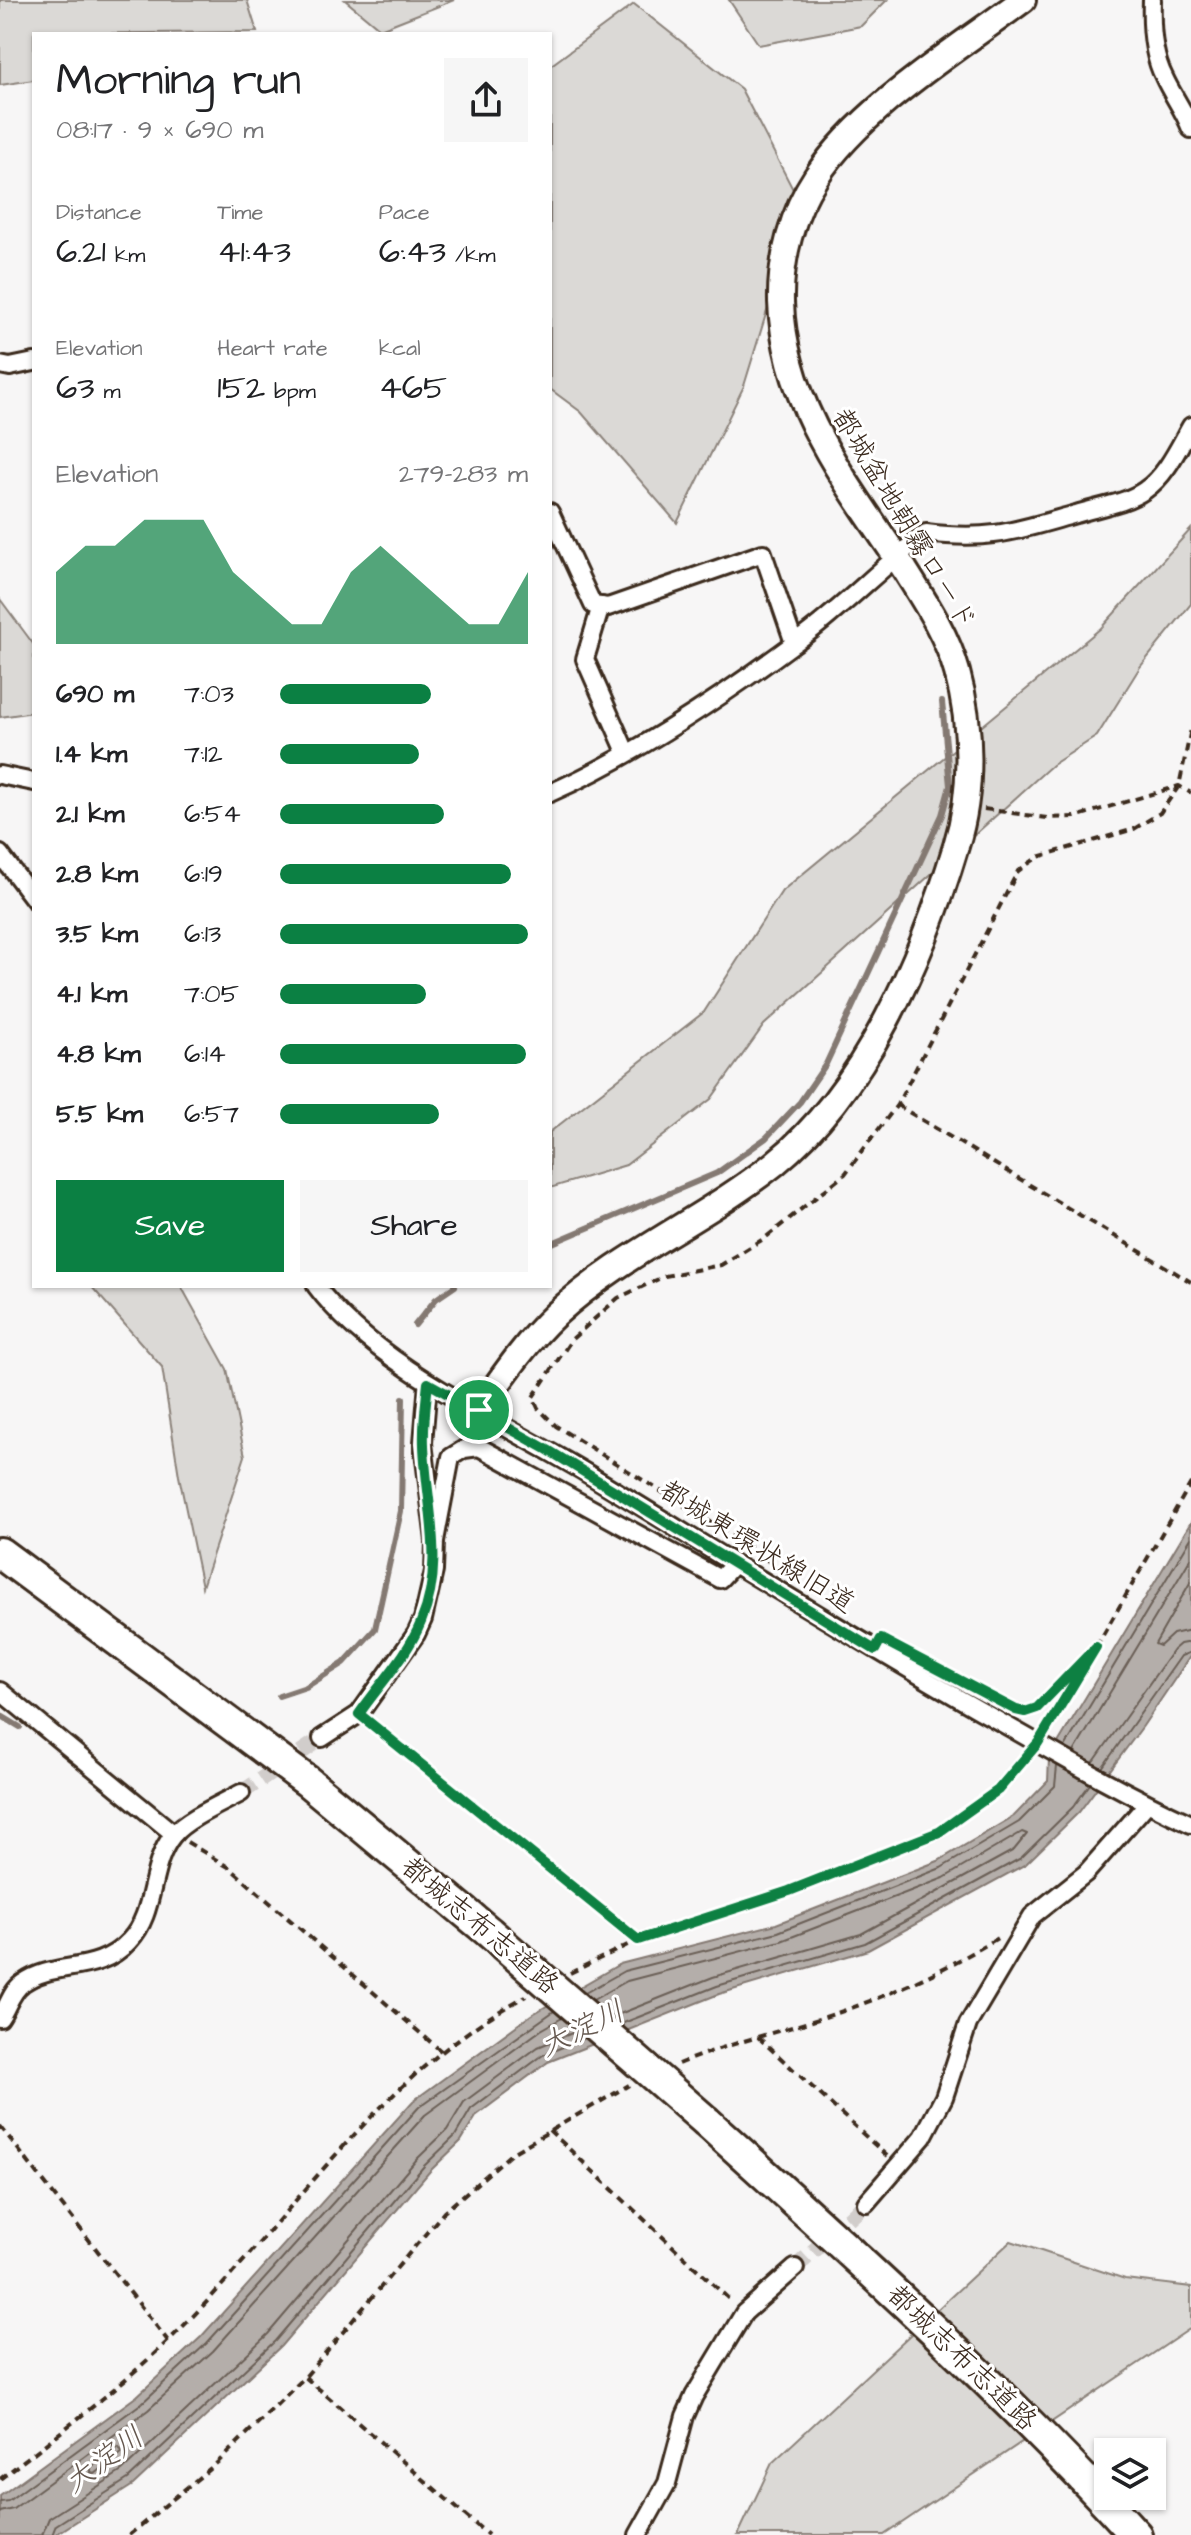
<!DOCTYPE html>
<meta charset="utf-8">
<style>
body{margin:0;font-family:"Architects Daughter","Klee One",sans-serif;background:#f6f6f6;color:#202124;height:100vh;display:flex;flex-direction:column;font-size:30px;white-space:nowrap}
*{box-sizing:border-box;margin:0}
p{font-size:26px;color:#757577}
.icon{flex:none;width:44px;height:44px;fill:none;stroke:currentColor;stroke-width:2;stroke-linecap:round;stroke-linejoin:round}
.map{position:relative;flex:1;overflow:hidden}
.panel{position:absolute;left:32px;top:32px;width:520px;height:1256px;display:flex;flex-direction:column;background:#fff;border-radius:0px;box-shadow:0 2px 6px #0004}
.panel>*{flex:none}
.fabs{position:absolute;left:1094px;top:2438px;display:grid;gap:16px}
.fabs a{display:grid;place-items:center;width:72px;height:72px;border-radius:0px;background:#fff;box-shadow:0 2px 6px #0004;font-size:40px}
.pin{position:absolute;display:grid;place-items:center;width:68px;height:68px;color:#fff;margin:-34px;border:4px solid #fff;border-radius:50%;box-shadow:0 2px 8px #0007}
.round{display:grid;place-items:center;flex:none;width:84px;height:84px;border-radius:0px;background:#f6f6f6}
.head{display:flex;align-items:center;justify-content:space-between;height:136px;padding:0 24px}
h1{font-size:44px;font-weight:600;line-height:60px}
.figures{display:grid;grid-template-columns:repeat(3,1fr);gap:12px;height:136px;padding:8px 24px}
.figures div{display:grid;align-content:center}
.figures b{font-size:34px;font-weight:600}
.figures small{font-size:22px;font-weight:400}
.figures p{font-size:22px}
.chart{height:224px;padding:16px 24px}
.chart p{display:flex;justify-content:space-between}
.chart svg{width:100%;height:144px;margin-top:8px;fill:#0b8043;opacity:.7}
.cta{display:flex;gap:16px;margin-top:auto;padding:16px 24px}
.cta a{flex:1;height:92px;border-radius:0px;background:#0b8043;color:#fff;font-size:32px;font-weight:600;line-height:92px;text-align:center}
.cta a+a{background:#f6f6f6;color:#202124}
ul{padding:0 24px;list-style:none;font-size:26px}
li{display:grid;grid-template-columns:128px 96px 1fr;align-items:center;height:60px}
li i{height:20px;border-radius:10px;background:#0b8043}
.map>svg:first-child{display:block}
.green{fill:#dbd9d6;stroke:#8b827a;stroke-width:2}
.water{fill:#b4aeaa;stroke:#847972;stroke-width:2}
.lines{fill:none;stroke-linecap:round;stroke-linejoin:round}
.shore{stroke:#6b5f56;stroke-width:2}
.stream{stroke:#847972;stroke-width:6}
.street-tunnel{stroke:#d1cdcb;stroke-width:16;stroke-dasharray:16 8;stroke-linecap:butt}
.street-casing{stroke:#3b2a1e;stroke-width:22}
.secondary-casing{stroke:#3b2a1e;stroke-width:30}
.highway-casing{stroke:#3b2a1e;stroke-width:36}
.path{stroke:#3b2a1e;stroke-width:4;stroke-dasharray:8 6;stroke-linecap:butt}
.street{stroke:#fff;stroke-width:16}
.secondary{stroke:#fff;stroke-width:24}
.highway{stroke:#fff;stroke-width:30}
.highway-bridge-casing{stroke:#3b2a1e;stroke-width:36;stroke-linecap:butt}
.highway-bridge{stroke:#fff;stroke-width:30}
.route-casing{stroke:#fff;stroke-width:16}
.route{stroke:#0b8043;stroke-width:10}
.labels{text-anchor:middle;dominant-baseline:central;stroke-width:6;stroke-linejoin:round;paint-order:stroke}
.street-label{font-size:28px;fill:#3b2a1e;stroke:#fff}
.water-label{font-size:30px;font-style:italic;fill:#65584f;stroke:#fff}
</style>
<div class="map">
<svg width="1191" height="2535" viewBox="0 0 1191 2535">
<rect width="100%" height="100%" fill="#f7f6f6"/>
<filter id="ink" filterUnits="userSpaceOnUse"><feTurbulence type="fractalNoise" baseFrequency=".0125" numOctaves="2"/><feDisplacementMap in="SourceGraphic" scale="16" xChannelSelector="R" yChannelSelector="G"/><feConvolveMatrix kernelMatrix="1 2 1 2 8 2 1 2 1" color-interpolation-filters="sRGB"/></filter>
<g filter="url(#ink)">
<g class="green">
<polygon points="0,0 247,0 257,32 34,34 34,80 0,85"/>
<polygon points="345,0 454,0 380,29"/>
<polygon points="729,0 887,0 861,26 759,45"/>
<polygon points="634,4 741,89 800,203 744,386 677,523 581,412 550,389 550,66"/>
<polygon points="1191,529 1191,604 1140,667 1097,736 1052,765 764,1025 711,1099 626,1165 550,1188 550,1132 704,1012 782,891 1101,628"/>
<polygon points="0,599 34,645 34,712 0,717"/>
<polygon points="91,1286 181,1286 227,1369 245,1456 202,1587 179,1476 162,1367"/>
<polygon points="1011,2241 1125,2279 1191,2287 1191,2328 884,2535 738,2535 772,2463"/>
</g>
<polygon class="water" points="1191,1522 1191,1655 1143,1726 1079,1812 1026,1864 868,1950 719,1994 548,2062 477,2115 461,2141 430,2171 281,2346 133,2485 55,2535 0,2535 0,2496 137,2396 201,2337 413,2101 531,2015 620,1964 776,1924 938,1861 1014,1816 1048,1781 1049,1758"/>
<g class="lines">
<g class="shore">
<polyline points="1191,1581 1155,1644 1160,1646 1173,1634 1191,1630"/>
<polyline points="1065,1747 1191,1538"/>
<polyline points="1074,1752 1191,1558"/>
<polyline points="1093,1763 1173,1650 1180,1644 1191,1642"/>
<polyline points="1102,1768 1181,1656 1191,1652"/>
<polyline points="585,1993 624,1971 778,1932 941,1868 1019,1822 1055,1786 1057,1766"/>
<polyline points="593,2000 627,1981 781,1941 944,1878 1022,1832 1027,1834 1014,1850 861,1934 713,1977 612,2017"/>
<polyline points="621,2024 717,1986 865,1943 1021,1858 1073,1807 1090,1784"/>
<polygon points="118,2447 123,2452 95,2474 91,2473 91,2467"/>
<polyline points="0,2502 8,2501 142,2403 207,2343 419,2107 554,2011"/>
<polyline points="0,2512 13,2509 148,2410 213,2351 425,2115 541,2030 562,2018"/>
<polyline points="42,2535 49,2518 122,2471 268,2334 417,2159 447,2130 464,2102 538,2047 577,2031"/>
<polyline points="52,2535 56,2525 128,2479 275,2341 424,2166 455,2136 471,2109 543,2055 585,2038"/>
</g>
<g class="stream">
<polyline points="550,1244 717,1173 766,1138 800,1102 826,1064 942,815 950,786 942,702"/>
<polyline points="415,1325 436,1299 455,1286"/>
<polyline points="279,1696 306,1687 344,1663 375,1629 401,1511 403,1398"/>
<polyline points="0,1715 20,1727"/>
</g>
<g class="street-tunnel">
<polyline points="241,1793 322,1738"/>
<polyline points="795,2268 866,2203"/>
</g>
<g class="street-casing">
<g id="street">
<path d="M1152 0C1151 25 1152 54 1164 77 1172 95 1184 110 1191 129"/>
<polyline points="0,365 10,367 34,362"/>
<polyline points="550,512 593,605 608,607 763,553 794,643"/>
<polyline points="601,606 585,659 626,752"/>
<polyline points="0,775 34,782"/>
<path d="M550 793C634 756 726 694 800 639 844 607 882 566 926 533 991 541 1015 531 1076 514 1098 507 1125 504 1145 490 1166 476 1179 447 1191 426"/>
<polyline points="0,854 34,899"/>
<path d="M316 1286C376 1367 502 1422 588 1474 721 1555 853 1638 988 1715 1055 1753 1121 1792 1191 1824"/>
<polyline points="435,1541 451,1457 464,1449 479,1447 720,1579 733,1565"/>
<polyline points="0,1691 174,1834"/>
<polyline points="322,1738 359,1714 416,1634 423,1619 434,1571 435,1541 423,1443 428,1383"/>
<path d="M0 2018C8 2007 11 1991 23 1983 54 1960 97 1976 129 1941 157 1912 148 1866 173 1835 186 1819 223 1803 241 1793"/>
<polyline points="866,2203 923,2137 944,2097 968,2024 1032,1916 1086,1873 1147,1804"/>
<polyline points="638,2535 667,2483 685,2416 694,2396 744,2313 795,2268"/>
</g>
</g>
<g class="secondary-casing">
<path id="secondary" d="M479 1410C503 1376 526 1342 556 1314 621 1254 705 1219 774 1164 866 1090 923 956 956 846 973 792 972 726 957 672 947 635 925 602 905 570 850 487 784 406 781 302 780 259 792 213 816 177 862 107 956 50 1023 0"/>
</g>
<g class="highway-casing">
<g id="highway">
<polyline points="0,1553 307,1781 489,1932"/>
<path d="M707 2122C854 2255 1002 2388 1136 2535"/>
</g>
</g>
<g class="path">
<polyline points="984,809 1047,818 1075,817 1179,786 1191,793"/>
<polyline points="897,1105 1191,1282"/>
<polyline points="744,1543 774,1565"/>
<polyline points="741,1549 744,1543 556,1426 538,1408 533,1397 572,1339 618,1298 665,1276 721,1265 765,1238 845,1174 897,1105 1018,871 1038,857 1134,829 1160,813 1179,786 1191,729"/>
<polyline points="1096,1647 1191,1483"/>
<polyline points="1018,1710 1025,1712 1037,1708 1096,1647 1048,1728"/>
<polyline points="372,1725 638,1940"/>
<polyline points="187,1842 230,1868 441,2051"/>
<polyline points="570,1973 638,1940 789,1891 939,1832 998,1790 1026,1758"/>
<polyline points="758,2037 887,2156"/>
<path d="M678 2064C731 2042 788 2030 843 2011 897 1992 951 1967 999 1937"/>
<polyline points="0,2126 168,2341"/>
<polyline points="549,2130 731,2301"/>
<polyline points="305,2377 488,2535"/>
<path d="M0 2479C69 2426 139 2373 199 2310 304 2199 389 2069 526 1996"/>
<polyline points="129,2535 218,2462 305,2377 444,2212 512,2153 629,2085"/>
</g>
<use href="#street" class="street"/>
<use href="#secondary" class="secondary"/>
<use href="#highway" class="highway"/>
<g class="highway-bridge-casing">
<polyline id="highway-bridge" points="489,1932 707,2122"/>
</g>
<use href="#highway-bridge" class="highway-bridge"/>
</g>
</g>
<g class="lines" filter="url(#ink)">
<g class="route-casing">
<path id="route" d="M428 1383 548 1450 875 1650 881 1639 1016 1710 1025 1712 1037 1708 1096 1647 1038 1743 998 1790 939 1832 789 1891 638 1940 359 1714C379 1685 408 1655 421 1622 446 1563 426 1505 424 1445 423 1424 426 1403 428 1383Z"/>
</g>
<use href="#route" class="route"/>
</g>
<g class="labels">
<g class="street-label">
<text transform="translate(904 519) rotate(59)">都城盆地朝霧ロード</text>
<text transform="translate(757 1547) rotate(32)">都城東環状線旧道</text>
<text transform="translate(480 1926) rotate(40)">都城志布志道路</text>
<text transform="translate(962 2358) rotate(44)">都城志布志道路</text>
</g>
<g class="water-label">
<text transform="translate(582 2029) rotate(-26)">大淀川</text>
<text transform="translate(104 2460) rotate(-36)">大淀川</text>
</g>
</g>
</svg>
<div class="fabs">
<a><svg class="icon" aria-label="layers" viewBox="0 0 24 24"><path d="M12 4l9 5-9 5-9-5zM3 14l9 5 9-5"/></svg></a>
</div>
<div class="pin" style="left:479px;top:1410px;background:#1e9e55"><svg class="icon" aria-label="arrive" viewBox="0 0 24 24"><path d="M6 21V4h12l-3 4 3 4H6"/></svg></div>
<section class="panel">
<div class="head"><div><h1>Morning run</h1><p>08:17 · 9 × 690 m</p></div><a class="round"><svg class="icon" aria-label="share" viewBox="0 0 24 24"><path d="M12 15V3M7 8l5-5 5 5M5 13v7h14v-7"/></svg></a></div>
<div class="figures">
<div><p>Distance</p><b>6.21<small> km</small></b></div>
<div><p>Time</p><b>41:43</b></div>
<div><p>Pace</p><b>6:43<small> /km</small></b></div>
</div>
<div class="figures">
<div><p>Elevation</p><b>63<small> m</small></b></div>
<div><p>Heart rate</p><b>152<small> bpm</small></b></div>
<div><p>kcal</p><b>465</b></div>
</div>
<div class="chart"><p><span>Elevation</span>279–283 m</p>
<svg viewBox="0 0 160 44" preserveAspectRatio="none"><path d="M0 44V22L10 14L20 14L30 6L40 6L50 6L60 22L70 30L80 38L90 38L100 22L110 14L120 22L130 30L140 38L150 38L160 22V44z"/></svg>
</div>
<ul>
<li><b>690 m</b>7:03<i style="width:61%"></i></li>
<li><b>1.4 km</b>7:12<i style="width:56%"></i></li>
<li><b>2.1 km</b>6:54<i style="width:66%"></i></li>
<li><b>2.8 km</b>6:19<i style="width:93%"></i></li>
<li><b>3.5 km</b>6:13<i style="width:100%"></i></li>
<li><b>4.1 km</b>7:05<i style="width:59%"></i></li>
<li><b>4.8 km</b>6:14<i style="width:99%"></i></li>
<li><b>5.5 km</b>6:57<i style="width:64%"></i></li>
</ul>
<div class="cta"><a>Save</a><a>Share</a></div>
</section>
</div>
